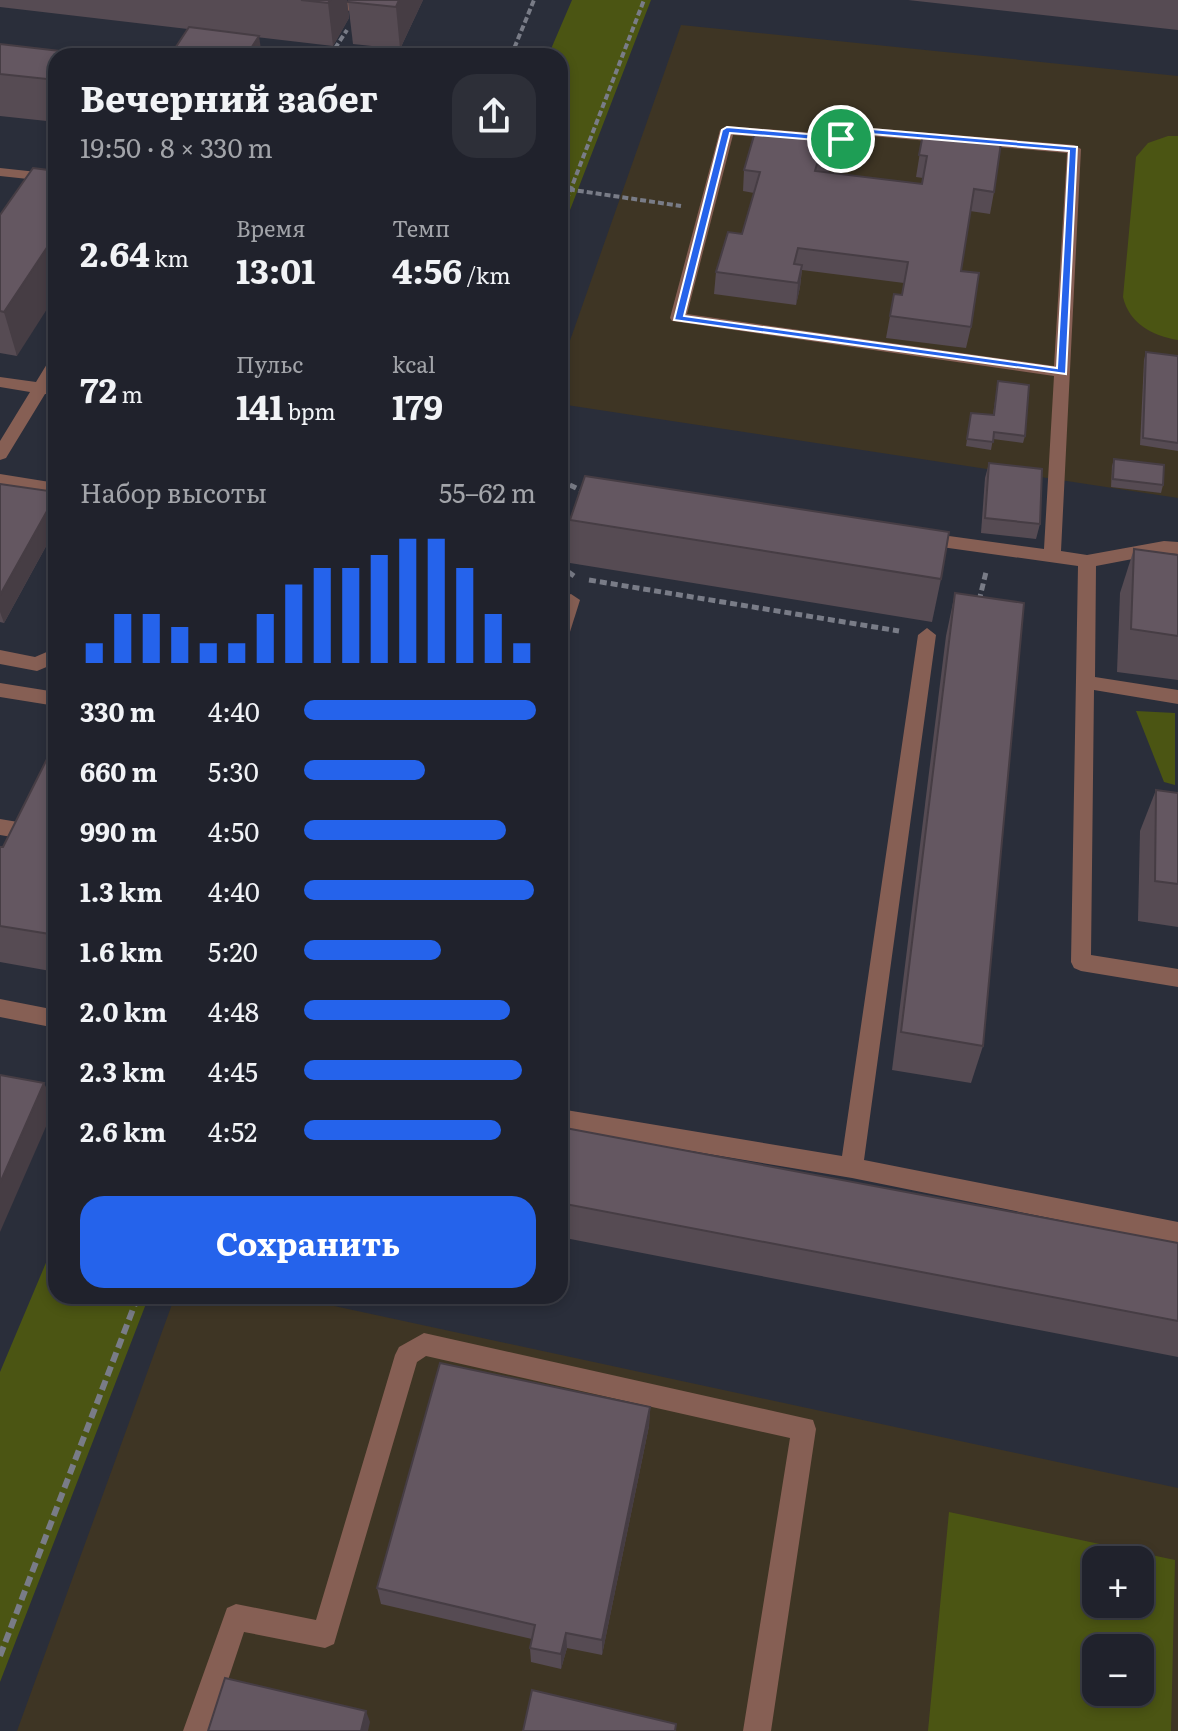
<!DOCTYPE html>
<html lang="ru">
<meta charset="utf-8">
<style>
body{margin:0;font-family:Literata,serif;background:#2d2f38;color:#f1f3f6;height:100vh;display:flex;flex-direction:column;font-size:30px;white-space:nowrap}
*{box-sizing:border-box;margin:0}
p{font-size:26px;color:#a2a4a9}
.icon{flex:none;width:44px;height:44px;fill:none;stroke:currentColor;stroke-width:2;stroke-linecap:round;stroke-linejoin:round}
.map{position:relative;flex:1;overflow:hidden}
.side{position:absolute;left:48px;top:48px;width:520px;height:1256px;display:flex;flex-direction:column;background:#20222c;border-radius:24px;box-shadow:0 4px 12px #0003,0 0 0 2px #3d3f48}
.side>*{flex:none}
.fabs{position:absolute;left:1082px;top:1546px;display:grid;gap:16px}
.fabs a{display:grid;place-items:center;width:72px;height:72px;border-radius:16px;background:#20222c;box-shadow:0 4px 12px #0003,0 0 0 2px #3d3f48;font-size:40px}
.pin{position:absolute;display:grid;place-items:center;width:68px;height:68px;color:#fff;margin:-34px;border:4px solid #fff;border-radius:50%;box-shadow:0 2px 8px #0007}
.round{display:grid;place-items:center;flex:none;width:84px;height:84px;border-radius:24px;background:#2d2f38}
.overview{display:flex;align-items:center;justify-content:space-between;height:136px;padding:0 32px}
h1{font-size:36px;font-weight:700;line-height:60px}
.metrics{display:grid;grid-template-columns:repeat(3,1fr);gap:12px;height:136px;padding:8px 32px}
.metrics div{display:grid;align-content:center}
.metrics b{font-size:34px;font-weight:700}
.metrics small{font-size:22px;font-weight:400}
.metrics p{font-size:22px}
.chart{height:224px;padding:16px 32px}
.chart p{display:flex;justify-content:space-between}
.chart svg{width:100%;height:144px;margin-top:8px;stroke:#2563eb;stroke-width:6}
.action{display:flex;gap:16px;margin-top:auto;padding:16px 32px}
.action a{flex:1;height:92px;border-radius:24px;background:#2563eb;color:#fff;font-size:32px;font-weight:700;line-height:92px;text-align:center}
ul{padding:0 32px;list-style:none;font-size:26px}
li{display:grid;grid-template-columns:128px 96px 1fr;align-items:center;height:60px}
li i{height:20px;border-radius:10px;background:#2563eb}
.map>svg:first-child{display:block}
.education{fill:#3e3524;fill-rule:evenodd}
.green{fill:#4b5513;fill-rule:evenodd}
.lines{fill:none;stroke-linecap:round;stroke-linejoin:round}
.path-far2{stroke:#797c87;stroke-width:4;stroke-dasharray:6 3;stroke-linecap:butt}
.path-far1{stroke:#797c87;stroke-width:5;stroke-dasharray:7 4;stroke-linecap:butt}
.path{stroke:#797c87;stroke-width:6;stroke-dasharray:10 5;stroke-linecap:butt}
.minor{fill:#865f54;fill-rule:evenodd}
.wall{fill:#564b53}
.shaded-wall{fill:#463d44}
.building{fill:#645761;stroke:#463d44;stroke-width:2}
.route{fill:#2563eb;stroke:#fff;stroke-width:2;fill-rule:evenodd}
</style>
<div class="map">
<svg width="1178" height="1731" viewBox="0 0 1178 1731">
<rect width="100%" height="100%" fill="#2a2e3a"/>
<g class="education">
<polygon points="681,25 1178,76 1178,498 560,404 560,369"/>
<path d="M175 1296H288L1178 1488V1731H17ZM1096 1560H1140V1604H1096ZM1096 1648H1140V1692H1096Z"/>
</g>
<g class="green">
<polygon points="572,0 651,0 560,236 560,56 548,56"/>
<path d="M1168 136H1178V340C1152 336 1129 323 1123 297L1136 157 1148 143Z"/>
<polygon points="1136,711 1175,713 1175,785 1164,782"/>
<polygon points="56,1239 56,1296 149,1296 0,1682 0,1372"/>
<path d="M949 1512 1175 1560 1171 1731H928ZM1096 1560H1140V1604H1096ZM1096 1648H1140V1692H1096Z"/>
</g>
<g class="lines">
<g class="path-far2">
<polyline points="257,48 332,56"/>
<polyline points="160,56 180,46"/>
<polyline points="330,56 347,30"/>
<polyline points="511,56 534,0"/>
<polyline points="560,188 681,206"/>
<polyline points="560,217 644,0"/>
</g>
<g class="path-far1">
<polyline points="560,480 586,493"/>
<polyline points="560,566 574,576"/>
<polyline points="589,580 899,631"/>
<polyline points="979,601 986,572"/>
</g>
<polyline class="path" points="0,1656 138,1296"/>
<g class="minor">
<polygon points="287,0 343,3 357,0 352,10 347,11 293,4"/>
<path d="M727 126 841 135 871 128 1074 145 1081 149 1061 551 1087 555 1164 541 1178 542V554L1164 553 1096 566 1095 677 1178 690V704L1094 690 1091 955 1178 969V987L1081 971 1074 968 1071 962 1078 566 920 544 911 538 920 532 1044 549 1054 376 672 321 670 318 720 130ZM733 135 841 143 871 136 1067 153 1054 366 687 314Z"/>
<polygon points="0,168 56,174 56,182 0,176"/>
<polygon points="56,358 56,376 51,385 56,386 56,394 45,394 6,458 0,460 0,441 30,392 0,387 0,377 36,382 50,359"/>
<polygon points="0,474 56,483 56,495 0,486"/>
<polygon points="571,594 580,600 569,635 560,642 560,607 565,596"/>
<polygon points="927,628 936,635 864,1160 1178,1222 1178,1244 852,1178 560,1129 560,1109 842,1156 918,635"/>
<polygon points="56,648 56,663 37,671 0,664 0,650 35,657"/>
<polygon points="0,683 56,692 56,706 0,697"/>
<polygon points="29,812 36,815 39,820 31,836 24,839 0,835 0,819 18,822 22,815"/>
<polygon points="0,999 56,1010 56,1028 0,1017"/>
<polygon points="424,1333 813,1420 816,1429 771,1731 743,1731 790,1438 426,1356 417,1362 334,1644 325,1648 244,1632 211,1731 183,1731 227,1608 236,1604 316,1620 395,1355 399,1347"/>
</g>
</g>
<g class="wall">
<polygon points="0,0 347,0 349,18 333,46 0,7"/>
<polygon points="423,0 400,49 353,44 348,2"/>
<polygon points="908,0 1178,0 1178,30"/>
<polygon points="0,44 56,56 56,122 0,116"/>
<polygon points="923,134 994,192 990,214 970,211 961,271 971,327 966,348 886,338 890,316 902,295 904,283 802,270 800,287 796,305 714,294 716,272 742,234 754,193 743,191 744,170 833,141 828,173 922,184 923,178 916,177"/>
<polygon points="0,215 17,356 0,353"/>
<polygon points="1146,352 1178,356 1178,451 1140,445 1144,360"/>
<polygon points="998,381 1025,436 1023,443 993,439 991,450 966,446 971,413 993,415"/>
<polygon points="1114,459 1163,485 1161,493 1111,487 1112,466"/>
<polygon points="989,463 1040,524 1036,539 981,533 985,478"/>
<polygon points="0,484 56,495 56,528 4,623 0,622"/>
<polygon points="570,520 941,579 932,622 570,563"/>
<polygon points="1134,549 1178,555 1178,680 1117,672 1120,593"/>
<polygon points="955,593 983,1046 971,1083 892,1070 946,636"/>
<polygon points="56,741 56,972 0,962 0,847 3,847"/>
<polygon points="1156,790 1178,793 1178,927 1138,921 1140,831"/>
<polygon points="560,1127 1178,1243 1178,1357 560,1237"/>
<polygon points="650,1407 649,1426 602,1655 567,1648 561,1669 531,1662 530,1648 532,1639 381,1604 377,1588"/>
</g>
<g class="shaded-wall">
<polygon points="330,0 347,0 349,18 333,46 328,3"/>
<polygon points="399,0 423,0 400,49 396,7"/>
<polygon points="259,36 262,56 246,56"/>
<polygon points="833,141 831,162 827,180 829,159"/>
<polygon points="56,234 56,295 17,356 4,312"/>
<polygon points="802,265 800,287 796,305 798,283"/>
<polygon points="56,495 56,528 4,623 0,612 0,595"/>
<polygon points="44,1083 55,1106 0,1232 0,1183"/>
<polygon points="650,1407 649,1426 602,1655 602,1640"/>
<polygon points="566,1633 567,1648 561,1669 561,1654"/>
<polygon points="366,1711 370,1722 368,1731 361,1731"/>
</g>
<g class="building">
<polygon points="301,0 330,0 328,3"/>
<polygon points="349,0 399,0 396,7 348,2"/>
<polygon points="189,27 259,36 246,56 170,56"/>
<polygon points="0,44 103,56 56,56 56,80 0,74"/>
<polygon points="755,132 833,141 829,159 819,157 815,171 922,184 927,156 919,155 923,134 1001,143 994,192 974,189 961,271 979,273 971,327 890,316 894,294 902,295 908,262 798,248 794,264 802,265 798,283 716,272 728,232 742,234 760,172 744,170"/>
<polygon points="33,168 56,171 56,234 4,312 0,311 0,215"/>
<polygon points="1146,352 1178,356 1178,443 1143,438"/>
<polygon points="998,381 1029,385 1025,436 994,432 993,442 967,439 971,413 994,415"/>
<polygon points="1114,459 1164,465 1163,485 1113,479"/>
<polygon points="989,463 1042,469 1040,524 985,518"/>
<polygon points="585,476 949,532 941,579 570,520"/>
<polygon points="0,484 56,492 56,495 0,595"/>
<polygon points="1134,549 1178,555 1178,636 1131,629"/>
<polygon points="955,593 1024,603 983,1046 901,1032"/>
<polygon points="56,741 56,935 0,926 0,847 3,847"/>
<polygon points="1156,790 1178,793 1178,884 1155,881"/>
<polygon points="0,1075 44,1083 0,1183"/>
<polygon points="560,1127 1178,1243 1178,1321 560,1203"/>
<polygon points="440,1363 650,1407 602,1640 566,1633 561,1654 530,1648 535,1625 377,1588"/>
<polygon points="225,1678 366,1711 361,1731 208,1731"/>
<polygon points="532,1690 676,1724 675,1731 523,1731"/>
</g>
<path class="route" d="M727 127 841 137 871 129 1077 147 1066 374 674 320 722 130ZM730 133 841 142 871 134 1069 151 1057 368 684 316Z"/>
</svg>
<div class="fabs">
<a>+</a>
<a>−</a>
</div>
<div class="pin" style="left:841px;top:139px;background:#1e9e55"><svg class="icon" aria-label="arrive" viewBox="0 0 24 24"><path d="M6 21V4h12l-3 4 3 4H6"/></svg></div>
<section class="side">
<div class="overview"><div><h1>Вечерний забег</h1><p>19:50 · 8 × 330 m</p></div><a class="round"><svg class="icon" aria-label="share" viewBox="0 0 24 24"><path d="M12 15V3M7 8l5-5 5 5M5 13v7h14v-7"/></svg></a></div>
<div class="metrics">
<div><b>2.64<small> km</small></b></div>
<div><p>Время</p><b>13:01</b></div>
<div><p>Темп</p><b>4:56<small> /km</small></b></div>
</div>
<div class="metrics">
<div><b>72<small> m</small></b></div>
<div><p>Пульс</p><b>141<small> bpm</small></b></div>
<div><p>kcal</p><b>179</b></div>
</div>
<div class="chart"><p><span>Набор высоты</span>55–62 m</p>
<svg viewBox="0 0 160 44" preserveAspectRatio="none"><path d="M5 44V38M15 44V29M25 44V29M35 44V33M45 44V38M55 44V38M65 44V29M75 44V20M85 44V15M95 44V15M105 44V11M115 44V6M125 44V6M135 44V15M145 44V29M155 44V38"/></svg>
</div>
<ul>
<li><b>330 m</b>4:40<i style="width:100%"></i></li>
<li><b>660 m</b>5:30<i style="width:52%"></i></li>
<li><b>990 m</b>4:50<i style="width:87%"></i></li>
<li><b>1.3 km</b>4:40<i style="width:99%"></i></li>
<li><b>1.6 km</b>5:20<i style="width:59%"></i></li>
<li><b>2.0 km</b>4:48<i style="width:89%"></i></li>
<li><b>2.3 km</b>4:45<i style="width:94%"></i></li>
<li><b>2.6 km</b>4:52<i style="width:85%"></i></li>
</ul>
<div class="action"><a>Сохранить</a></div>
</section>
</div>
